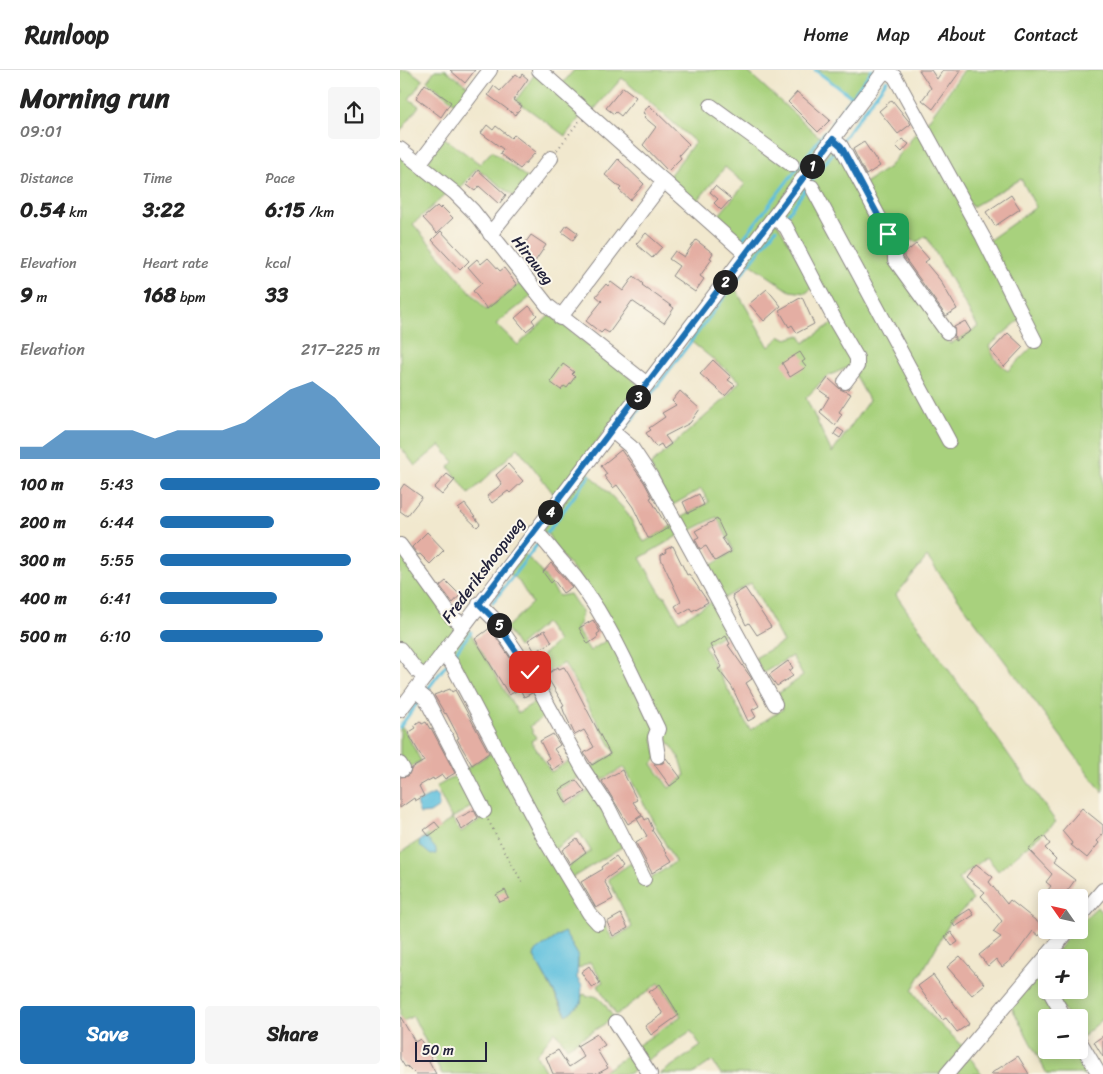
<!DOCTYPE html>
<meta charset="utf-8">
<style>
body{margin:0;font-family:Sriracha,sans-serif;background:#f6f6f6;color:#222;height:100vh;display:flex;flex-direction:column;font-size:19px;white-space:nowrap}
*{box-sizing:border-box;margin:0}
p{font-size:16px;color:#767676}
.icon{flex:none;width:28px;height:28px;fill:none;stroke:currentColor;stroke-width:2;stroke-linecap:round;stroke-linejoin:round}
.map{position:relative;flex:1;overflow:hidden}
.side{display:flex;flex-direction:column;background:#fff;width:400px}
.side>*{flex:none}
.needle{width:32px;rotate:304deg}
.controls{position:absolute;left:638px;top:819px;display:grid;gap:10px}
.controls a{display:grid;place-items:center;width:50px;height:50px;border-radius:5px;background:#fff;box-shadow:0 2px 12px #0003;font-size:25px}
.scale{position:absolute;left:15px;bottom:12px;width:72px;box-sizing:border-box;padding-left:5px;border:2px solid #22223b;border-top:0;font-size:14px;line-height:18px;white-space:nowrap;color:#22223b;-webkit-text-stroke:4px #fbf7ec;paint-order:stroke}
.pin{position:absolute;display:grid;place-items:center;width:42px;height:42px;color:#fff;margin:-21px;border-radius:10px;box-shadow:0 2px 8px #0006}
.km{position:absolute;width:25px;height:25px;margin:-12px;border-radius:50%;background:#222;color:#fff;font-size:14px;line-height:25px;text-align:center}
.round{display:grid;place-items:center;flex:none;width:52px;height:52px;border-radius:5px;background:#f6f6f6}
.summary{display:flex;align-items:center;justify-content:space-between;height:85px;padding:0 20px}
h1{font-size:28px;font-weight:800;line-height:38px}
.figures{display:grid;grid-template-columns:repeat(3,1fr);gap:8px;height:85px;padding:5px 20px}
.figures div{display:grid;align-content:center}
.figures b{font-size:21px;font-weight:800}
.figures small{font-size:14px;font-weight:400}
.figures p{font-size:14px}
.chart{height:140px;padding:10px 20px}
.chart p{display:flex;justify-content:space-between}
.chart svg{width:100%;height:90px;margin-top:5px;fill:#1f6fb2;opacity:.7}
.button{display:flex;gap:10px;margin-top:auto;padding:10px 20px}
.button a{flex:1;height:58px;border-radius:5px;background:#1f6fb2;color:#fff;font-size:20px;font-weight:800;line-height:58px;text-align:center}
.button a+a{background:#f6f6f6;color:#222}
ul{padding:0 20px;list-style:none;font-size:16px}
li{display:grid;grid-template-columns:80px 60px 1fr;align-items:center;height:38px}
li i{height:12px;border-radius:6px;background:#1f6fb2}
header{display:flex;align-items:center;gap:30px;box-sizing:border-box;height:70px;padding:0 25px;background:#fff;border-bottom:1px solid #e0e0e0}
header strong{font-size:24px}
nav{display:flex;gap:28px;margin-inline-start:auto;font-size:18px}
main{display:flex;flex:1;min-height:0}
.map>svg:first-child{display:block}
.green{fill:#a8d17d;stroke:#657a5c}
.water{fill:#5fc0dd;stroke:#40718c}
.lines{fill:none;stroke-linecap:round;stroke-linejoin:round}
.stream{stroke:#5fc0dd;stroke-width:3}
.building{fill:#e4aea3}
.minor-casing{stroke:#8a8584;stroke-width:16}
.path{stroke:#8a8584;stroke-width:2;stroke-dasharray:1 4;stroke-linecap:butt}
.minor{stroke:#fff;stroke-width:14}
.route-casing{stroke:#fff;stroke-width:10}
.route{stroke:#1f6fb2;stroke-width:6}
.labels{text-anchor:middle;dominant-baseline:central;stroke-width:4;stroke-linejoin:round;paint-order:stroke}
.street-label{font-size:16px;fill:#22223b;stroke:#fbf7ec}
</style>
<header>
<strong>Runloop</strong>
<nav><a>Home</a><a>Map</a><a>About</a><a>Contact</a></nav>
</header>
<main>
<section class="side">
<div class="summary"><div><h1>Morning run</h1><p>09:01</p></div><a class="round"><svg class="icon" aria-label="share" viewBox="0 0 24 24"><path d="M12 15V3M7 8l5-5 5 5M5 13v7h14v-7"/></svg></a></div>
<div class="figures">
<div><p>Distance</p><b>0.54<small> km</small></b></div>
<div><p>Time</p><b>3:22</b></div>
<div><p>Pace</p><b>6:15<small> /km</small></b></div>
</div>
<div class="figures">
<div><p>Elevation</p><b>9<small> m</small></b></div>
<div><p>Heart rate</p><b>168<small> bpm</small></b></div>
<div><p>kcal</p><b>33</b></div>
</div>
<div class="chart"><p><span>Elevation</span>217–225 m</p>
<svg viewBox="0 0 160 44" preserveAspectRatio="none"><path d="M0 44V38L10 38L20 30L30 30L40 30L50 30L60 34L70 30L80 30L90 30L100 26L110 18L120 10L130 6L140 14L150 26L160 38V44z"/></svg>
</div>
<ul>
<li><b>100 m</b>5:43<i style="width:100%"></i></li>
<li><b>200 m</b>6:44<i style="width:52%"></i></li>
<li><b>300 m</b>5:55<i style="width:87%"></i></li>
<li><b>400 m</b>6:41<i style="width:53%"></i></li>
<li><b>500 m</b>6:10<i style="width:74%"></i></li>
</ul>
<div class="button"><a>Save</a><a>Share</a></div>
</section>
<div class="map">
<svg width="703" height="1004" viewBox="0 0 703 1004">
<rect width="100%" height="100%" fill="#fbf7ec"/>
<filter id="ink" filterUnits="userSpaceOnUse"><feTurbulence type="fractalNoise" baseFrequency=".02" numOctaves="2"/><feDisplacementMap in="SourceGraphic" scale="10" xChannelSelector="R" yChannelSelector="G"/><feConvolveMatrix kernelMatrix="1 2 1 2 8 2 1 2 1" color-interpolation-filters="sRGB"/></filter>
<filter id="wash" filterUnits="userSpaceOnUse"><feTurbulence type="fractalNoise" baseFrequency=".0096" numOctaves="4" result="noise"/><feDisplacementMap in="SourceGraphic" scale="20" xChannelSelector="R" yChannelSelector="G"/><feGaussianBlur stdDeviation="1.12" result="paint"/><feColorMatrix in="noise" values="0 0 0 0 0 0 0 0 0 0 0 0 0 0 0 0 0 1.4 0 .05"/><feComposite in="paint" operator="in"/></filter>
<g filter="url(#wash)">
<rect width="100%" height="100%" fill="#f1e8ce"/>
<g class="green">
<polygon points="0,0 9,0 23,10 9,29 19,36 0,62 0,25 3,21 0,19"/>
<polygon points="35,0 46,0 73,20 60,37 27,11"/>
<polygon points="174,0 346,0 425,72 346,176 313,152 345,114 325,97 294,135 266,110 295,72 222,8 191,43 161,15"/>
<polygon points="415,0 480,0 456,31"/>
<path d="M564 0H703V723L527 487 496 525 656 752 598 801 587 787 558 809 573 830 551 851 512 920 533 948 564 977 541 1004H321L312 991 293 1004H260L301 976 291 961 246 991 237 976 281 946 259 913 216 945 198 916 203 912 190 892 178 899V885L164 862 135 882 134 887 166 945 181 933 182 925 185 924 187 927C200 921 207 939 214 948L167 977 155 961 136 985 147 1004H42L13 946 0 953V783L52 749 36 717 62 702 78 733 52 748 61 762 87 745 64 700 96 680 128 744 175 823 184 847 196 856 204 855 213 869 232 857 208 809 231 793 243 814 275 792 224 697 195 714 187 700 215 683 164 593 138 607 131 596 158 571 145 553 118 577 106 558 132 533 118 510 109 503 124 484 138 497 159 526 170 524 182 542 180 552 176 559 190 581 210 568 256 660 253 668 257 687 252 694 269 718 285 706C280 680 269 677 258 656 232 607 208 557 179 510L180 508 153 475 149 465 143 462V459L187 401 226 441 244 472 273 455 279 465 240 488 262 526H265L279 551 315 530 331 560 304 576 350 660 383 639 376 625 403 606 392 586 363 603 355 588 383 572 351 513 321 530 305 499 334 481 317 447 287 462 280 448 309 432 301 419 271 436 250 395 325 329 340 311 288 269 331 211 369 277 381 266 387 269 400 265 404 273 434 252 456 289 455 294 426 307 406 328 432 383 469 330 455 305 461 296 460 289 437 251 387 154 379 147 433 75 439 77 493 179 495 191 550 274 578 257 526 166 517 172 491 163 463 114 489 97 521 56 622 248 589 276 595 289 608 301 638 271 588 171 636 137 621 109 572 137 525 55Z"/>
<polygon points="137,1 181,46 165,66 116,30"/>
<polygon points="43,67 80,94 92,81 130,110 116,128 77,98 59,120 27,93"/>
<polygon points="0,83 47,123 13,154 86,240 122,212 133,225 96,254 118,275 150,245 237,313 237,317 156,427 118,378 69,424 49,397 54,392 40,375 15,396 0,376"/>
<polygon points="376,151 414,216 406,223 390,221 346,191"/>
<polygon points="0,478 57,557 23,602 0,575"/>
<polygon points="67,557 118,643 141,628 150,643 130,656 136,668 131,671 151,702 174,688 183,705 158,720 166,735 191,719 222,777 170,809 164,800 191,781 179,762 153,780 48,583"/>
<polygon points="0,656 4,659 21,691 6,699 0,686"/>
<polygon points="697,837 703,844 703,949 681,968 679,948 668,947 651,920 679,920 679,888 651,888 674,860 679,860 679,854"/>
<polygon points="637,908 662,947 646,948 646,980 679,980 695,1004 647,1004 611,936"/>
<polygon points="233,982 242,995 228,1004 199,1004"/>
<polygon points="569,986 582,1004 553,1004"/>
</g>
<g class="water">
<polygon points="34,724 38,728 39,737 30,743 20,744 16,733"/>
<polygon points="26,768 36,779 36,784 31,785 19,775 20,770"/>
<polygon points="164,862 178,885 177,908 182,916 181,933 167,945 134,887 135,882"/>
</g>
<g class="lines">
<g class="stream">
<polyline points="415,0 452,27"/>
<polyline points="432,53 472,0"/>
<polyline points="443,69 487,10"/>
<polyline points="411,112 435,80"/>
<polyline points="384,149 407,117"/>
<polyline points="342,170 425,62"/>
<polyline points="224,360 376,159"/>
<polyline points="147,463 190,405"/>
<polyline points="93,532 140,471"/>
<polyline points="52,587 71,562"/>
<polyline points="27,620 46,595"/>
<polyline points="0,657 18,632"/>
</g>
</g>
<g id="blocks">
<g class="building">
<polygon points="50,0 75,0 65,13"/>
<polygon points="519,0 531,0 537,9 543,0 561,0 533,39 522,30 531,18"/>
<polygon points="116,4 120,7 122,4 128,9 113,30 122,36 115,45 88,25 94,16 100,21"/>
<polygon points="25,14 51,32 41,47 16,28"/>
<polygon points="223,17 236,27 221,46 216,42 214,44 206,38"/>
<polygon points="397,22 430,50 418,62 388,32"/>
<polygon points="492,30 511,54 498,64 479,41"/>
<polygon points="249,35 289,74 279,85 281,88 268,101 243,75 256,57 244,47 246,45 243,43"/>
<polygon points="87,55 93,60 96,56 111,68 114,65 136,82 120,99 100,84 103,79 81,63"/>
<polygon points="502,69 509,74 502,82 496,76"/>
<polygon points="464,72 480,96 466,105 453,79"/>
<polygon points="218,89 244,114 230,130 219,120 221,118 205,105"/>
<polygon points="78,100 106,125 99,134 79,116 75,121 67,115"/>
<polygon points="315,116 331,129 321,140 314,133 318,129 310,122"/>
<polygon points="611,125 620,139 595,156 586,142"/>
<polygon points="37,136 40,139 42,137 53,148 37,163 23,148"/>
<polygon points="167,155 178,163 173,170 162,162"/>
<polygon points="41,161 69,191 60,200 32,170"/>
<polygon points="246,163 262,177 252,188 236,174"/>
<polygon points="131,165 146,175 134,193 118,183"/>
<polygon points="296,170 313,183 310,188 312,189 300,206 304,209 295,222 272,206 279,196 269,189 275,181 284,187"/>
<polygon points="516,174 529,189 525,192 540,210 557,239 546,246 504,187 504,184"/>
<polygon points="88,188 100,201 104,198 117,215 87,239 73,221 82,213 68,197 77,189 81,194"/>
<polygon points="234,206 243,214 242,215 274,238 264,253 232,231 209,263 204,260 201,263 186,251 202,231 196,226 206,214 208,216 211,212 223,221"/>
<polygon points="367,219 381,236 364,251 349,234"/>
<polygon points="402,227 414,254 397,263 392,255 389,257 379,240"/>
<polygon points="129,236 137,245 132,250 135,254 126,261 115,248"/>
<polygon points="565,251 571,261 555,271 554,257"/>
<polygon points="608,263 623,277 604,297 591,281"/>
<polygon points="400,282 405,290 402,292 406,297 390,307 382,293"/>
<polygon points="313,290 331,307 328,310 335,315 325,326 300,304"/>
<polygon points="163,294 174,302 172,304 175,307 167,318 164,316 161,320 150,312"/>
<polygon points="428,308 440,319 451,324 439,342 442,344 435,355 420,342 429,327 419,320"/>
<polygon points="280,321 300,339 290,353 265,366 271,374 264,379 261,374 256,377 246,363 251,360 249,358 265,347 262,343 276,335 272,331"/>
<polygon points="438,358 444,362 440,368 434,364"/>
<polygon points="221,380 244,412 252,427 250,428 268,458 251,468 248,468 233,437 217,415 213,418 204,406 207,404 201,396"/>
<polygon points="108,394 123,411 110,423 108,421 92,433 87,426 102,414 96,405"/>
<polygon points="47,404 55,410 42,425 34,418"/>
<polygon points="4,414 22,427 7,446 0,441 0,420"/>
<polygon points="299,424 304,435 288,443 283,432"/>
<polygon points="65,434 80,454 77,457 58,439"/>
<polygon points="317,449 325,466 322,468 331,482 315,491 306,476 300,479 295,469 299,467 295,461"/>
<polygon points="27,462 44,480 30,494 20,484 18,485 12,477"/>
<polygon points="273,476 287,505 289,504 308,532 292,541 290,538 280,544 275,536 281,532 261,489 261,485 266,482 265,480"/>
<polygon points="151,493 172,517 163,523 154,510 151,513 143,502"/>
<polygon points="46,511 60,525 53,533 40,516"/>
<polygon points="345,518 371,557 357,565 349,553 346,555 332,526"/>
<polygon points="193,550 200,562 197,564 198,567 188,574 179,558"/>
<polygon points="90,558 123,607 132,623 124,627 120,619 109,625 75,569"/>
<polygon points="145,560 152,572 135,582 128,570"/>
<polygon points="326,566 330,574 328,575 352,609 346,613 359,636 352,640 356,647 348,651 332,617 318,599 322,597 310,575"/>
<polygon points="388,591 393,598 389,601 393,606 377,616 369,605"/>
<polygon points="158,597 159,599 164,597 169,605 210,684 192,695 184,683 194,677 184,660 175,665 164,642 162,636 164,635 146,605"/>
<polygon points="50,619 52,622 55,620 89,683 72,695 57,669 59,668 46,643 45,644 34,625"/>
<polygon points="20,651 22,654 26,652 30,659 31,658 55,703 45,709 42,705 34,710 33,708 19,716 24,726 15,731 14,728 0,738 0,707 8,706 12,698 24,691 8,663 16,658 14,655"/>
<polygon points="153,664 160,675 154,679 164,693 152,700 146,690 149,688 140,671"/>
<polygon points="266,688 281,708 270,716 254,694 263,693"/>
<polygon points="222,700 237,730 233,732 242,745 228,754 202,711"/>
<polygon points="176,710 185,722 166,733 159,720"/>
<polygon points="682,738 703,755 703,764 697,771 699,773 687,788 671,775 672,773 662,761"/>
<polygon points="74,740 78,748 62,760 56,749"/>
<polygon points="243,746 245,750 248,748 253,759 252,760 272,791 252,803 236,773 247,766 237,749"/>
<polygon points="35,752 40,758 29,766 24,760"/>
<polygon points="644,766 650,774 645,778 656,789 653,793 675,810 662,828 642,828 651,816 646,812 652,804 628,779"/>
<polygon points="177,769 186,782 170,794 162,780"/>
<polygon points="216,787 223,797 204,810 213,829 196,838 181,812 203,799 202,797"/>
<polygon points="576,794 593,807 589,812 607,834 610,830 645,858 639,866 633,861 612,889 602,897 596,889 588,896 579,885 601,867 593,862 602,851 581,826 585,822 566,807"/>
<polygon points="105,820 109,828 100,832 96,825"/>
<polygon points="570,839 574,845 555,857 551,851"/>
<polygon points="221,844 228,858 213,866 207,852"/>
<polygon points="551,862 558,872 552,876 545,866"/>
<polygon points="560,886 585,914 572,925 547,897"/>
<polygon points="189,896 200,913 192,918 181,902"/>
<polygon points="533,905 569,954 557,962 546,948 542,950 518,916"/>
<polygon points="260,914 279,945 251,965 245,956 263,944 249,922"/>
<polygon points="0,946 15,972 20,969 32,989 29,991 36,1004 15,1004 7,996 5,997 0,989"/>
<polygon points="197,964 205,975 197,980 208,998 197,1004 153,1004 146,987 158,980 169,997 184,987 177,976"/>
<polygon points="703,966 703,987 694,972"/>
<polygon points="618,986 629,1004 590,1004"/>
</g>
</g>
</g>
<g filter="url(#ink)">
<use href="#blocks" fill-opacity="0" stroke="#8a8584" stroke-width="1"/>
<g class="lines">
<g class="minor-casing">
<g id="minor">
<polyline points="139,0 346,184"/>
<polyline points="486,0 495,7 583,167 635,271"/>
<polyline points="311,36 392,95"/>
<polyline points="433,69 441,76 488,164 495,177 495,190 547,262"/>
<polyline points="0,79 55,123 73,141 148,236 247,314"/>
<polyline points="19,94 90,0"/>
<polyline points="412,117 549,371"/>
<polyline points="374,147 386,157 436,252 457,288 457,296 445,312"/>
<polyline points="90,164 151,88"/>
<polyline points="160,248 264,111"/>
<polyline points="212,361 231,377 251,407 375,634"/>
<path d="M135 461C146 471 153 482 163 493 205 539 231 603 258 659L255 667 258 686"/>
<polyline points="0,475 51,546 63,555"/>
<polyline points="79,534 94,549 130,602 183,699 208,737 244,809"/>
<polyline points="0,579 16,600 25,607"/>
<polyline points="43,583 52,594 144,768 189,843 198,853"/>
<polyline points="15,620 26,629 84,741"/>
<polyline points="0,640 485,0"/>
<polyline points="0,694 3,699"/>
<polyline points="679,848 703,820"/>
<polyline points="649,920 665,948"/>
<polyline points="216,952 250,1004"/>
<polyline points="679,970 699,1004"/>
<polyline points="547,1004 669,860"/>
</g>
</g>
<g class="path">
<polyline points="157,80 180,50"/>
<polyline points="88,750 123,814"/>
</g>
<use href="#minor" class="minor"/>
</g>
</g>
<g class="lines" filter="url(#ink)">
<g class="route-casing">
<polyline id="route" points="130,602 94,549 79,534 433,69 441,76 488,164"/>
</g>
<use href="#route" class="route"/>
</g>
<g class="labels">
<g class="street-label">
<text transform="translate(133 190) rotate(52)">Hiraweg</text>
<text transform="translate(83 500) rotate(-53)">Frederikshoopweg</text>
</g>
</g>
</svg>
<div class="controls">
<a><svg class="needle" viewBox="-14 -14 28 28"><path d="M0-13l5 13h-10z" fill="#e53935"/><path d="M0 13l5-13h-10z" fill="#767676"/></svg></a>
<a>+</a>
<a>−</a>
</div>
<div class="scale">50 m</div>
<div class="pin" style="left:488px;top:164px;background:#1e9e55"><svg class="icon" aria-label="arrive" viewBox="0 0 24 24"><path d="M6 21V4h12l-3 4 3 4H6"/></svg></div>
<div class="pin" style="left:130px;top:602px;background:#d93025"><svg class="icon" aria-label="check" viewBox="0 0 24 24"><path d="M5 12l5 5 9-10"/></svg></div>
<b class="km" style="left:412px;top:96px">1</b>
<b class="km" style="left:325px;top:212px">2</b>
<b class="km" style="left:238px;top:327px">3</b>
<b class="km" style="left:150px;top:442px">4</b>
<b class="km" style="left:99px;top:555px">5</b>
</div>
</main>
